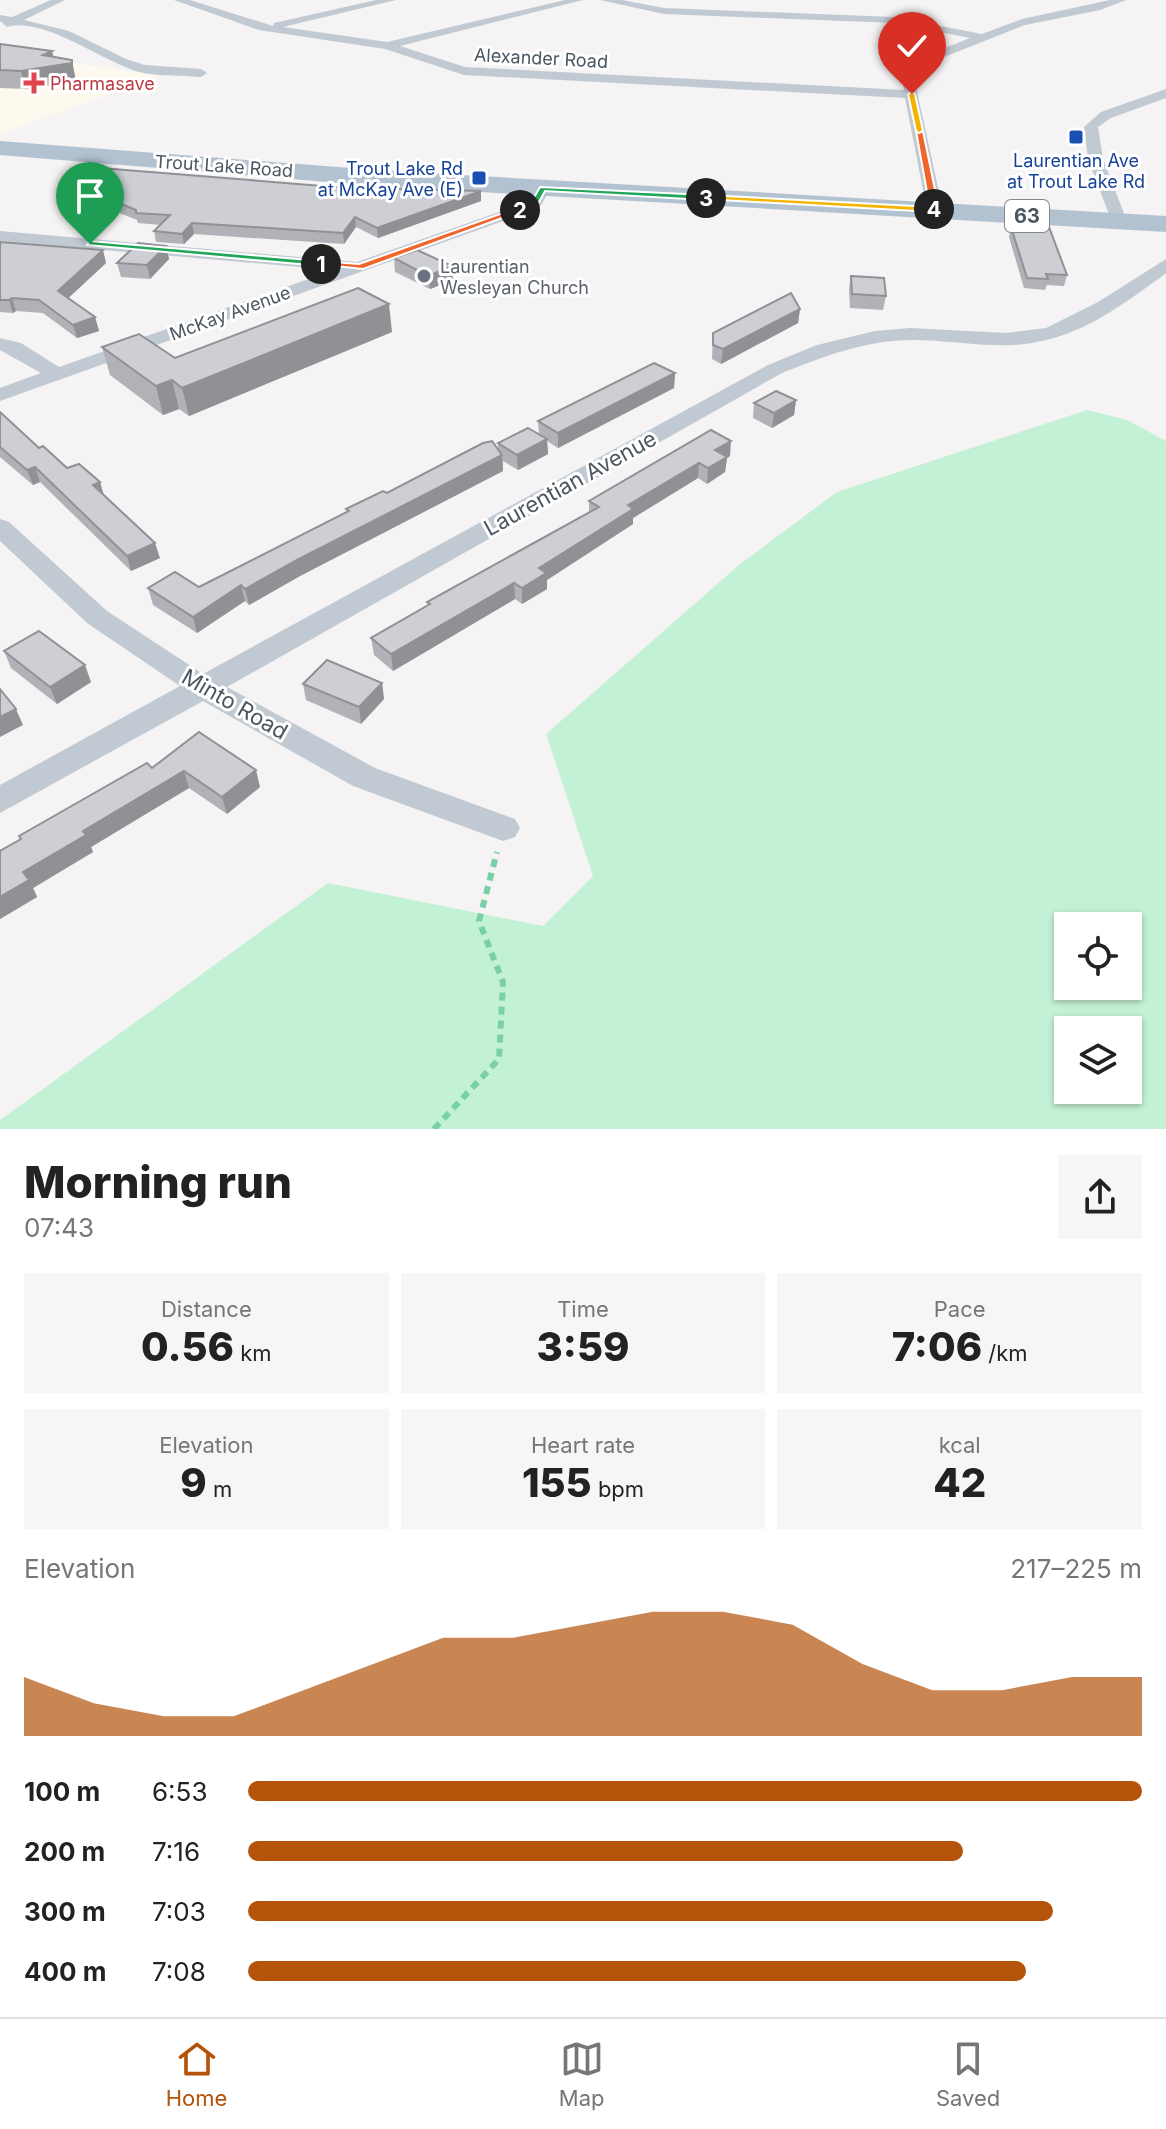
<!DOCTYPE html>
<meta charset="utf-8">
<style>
body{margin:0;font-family:Inter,sans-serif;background:#f6f6f6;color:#222;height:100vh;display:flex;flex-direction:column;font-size:30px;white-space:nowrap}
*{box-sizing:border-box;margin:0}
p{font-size:26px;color:#767676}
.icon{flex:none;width:44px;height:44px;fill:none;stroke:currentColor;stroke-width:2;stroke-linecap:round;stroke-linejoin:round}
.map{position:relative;height:1129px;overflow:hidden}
.details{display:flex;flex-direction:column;background:#fff;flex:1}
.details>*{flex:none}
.fabs{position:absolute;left:1054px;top:912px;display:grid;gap:16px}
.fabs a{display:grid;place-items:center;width:88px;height:88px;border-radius:0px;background:#fff;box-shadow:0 2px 6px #0004;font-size:40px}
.pin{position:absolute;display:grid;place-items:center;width:68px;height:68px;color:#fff;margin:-82px -34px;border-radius:50% 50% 50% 0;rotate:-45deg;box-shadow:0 0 8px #0007}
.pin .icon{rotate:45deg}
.km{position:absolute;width:40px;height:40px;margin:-20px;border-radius:50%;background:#222;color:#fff;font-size:22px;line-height:40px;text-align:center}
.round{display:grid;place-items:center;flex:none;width:84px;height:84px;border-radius:0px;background:#f6f6f6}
.summary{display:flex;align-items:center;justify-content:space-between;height:136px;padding:0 24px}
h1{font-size:44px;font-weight:800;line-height:60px}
.figures{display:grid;grid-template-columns:repeat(3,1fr);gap:12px;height:136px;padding:8px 24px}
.figures div{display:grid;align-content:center;border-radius:0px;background:#f6f6f6;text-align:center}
.figures b{font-size:40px;font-weight:800}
.figures small{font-size:22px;font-weight:400}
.figures p{font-size:22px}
.chart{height:224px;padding:16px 24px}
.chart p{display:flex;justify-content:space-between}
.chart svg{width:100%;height:144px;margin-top:8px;fill:#b45309;opacity:.7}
ul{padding:0 24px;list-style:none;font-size:26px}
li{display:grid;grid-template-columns:128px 96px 1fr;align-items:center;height:60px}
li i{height:20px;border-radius:10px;background:#b45309}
.tabs{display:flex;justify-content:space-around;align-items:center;height:112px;border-top:2px solid #e0e0e0;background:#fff;font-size:22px;color:#767676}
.tabs a{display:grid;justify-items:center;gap:4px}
.tabs .active{color:#b45309}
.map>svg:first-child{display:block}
.commercial{fill:#fdf9ef}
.green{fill:#c3f1d5;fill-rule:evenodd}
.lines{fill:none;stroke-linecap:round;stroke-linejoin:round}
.path{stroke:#7ad0a6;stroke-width:6;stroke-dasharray:8 6;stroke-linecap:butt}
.street{fill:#c1cad2;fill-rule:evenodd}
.primary{fill:#b3c2d1;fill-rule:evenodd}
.wall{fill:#b0b2b7}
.shaded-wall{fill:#909195}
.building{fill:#cdcfd5;stroke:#909195;stroke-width:2}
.split-1{fill:#22a559;stroke:#fff;stroke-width:2}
.split-2{fill:#f0652b;stroke:#fff;stroke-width:2}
.split-3{fill:#22a559;stroke:#fff;stroke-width:2}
.split-4{fill:#f5b400;stroke:#fff;stroke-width:2}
.split-5{fill:#f0652b;stroke:#fff;stroke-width:2}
.split-6{fill:#f5b400;stroke:#fff;stroke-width:2}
.health-dot{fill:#e0444e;stroke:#fff;stroke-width:3}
.transit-dot{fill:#1a4fb4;stroke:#fff;stroke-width:3}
.worship-dot{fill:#6b7280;stroke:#fff;stroke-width:3}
.labels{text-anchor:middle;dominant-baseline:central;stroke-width:6;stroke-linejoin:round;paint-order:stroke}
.far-street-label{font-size:18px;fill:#4a5661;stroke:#fff}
.far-health-label{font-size:18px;fill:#be3a42;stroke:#fff;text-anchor:start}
.far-transit-label{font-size:18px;fill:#164399;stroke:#fff}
.far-worship-label{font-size:18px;fill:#5b616d;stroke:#fff;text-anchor:start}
.shield{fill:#fff;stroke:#808990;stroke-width:2}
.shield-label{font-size:20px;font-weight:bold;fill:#4a5661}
.street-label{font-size:22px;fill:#4a5661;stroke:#fff}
</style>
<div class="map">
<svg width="1166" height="1129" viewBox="0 0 1166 1129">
<rect width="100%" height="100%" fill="#f5f3f3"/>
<polygon class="commercial" points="0,51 159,76 0,134"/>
<path class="green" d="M1087 410 1127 420 1166 441V1129H0V1120L328 883 543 926 593 876 546 734 739 565 837 492ZM1068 926H1128V986H1068ZM1068 1030H1128V1090H1068Z"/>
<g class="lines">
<polyline class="path" points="434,1129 499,1059 503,982 479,921 497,852"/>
<g class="street">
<path d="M51 0H65L24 20 69 31 126 59 145 65 201 69 207 73 201 77C181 75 159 77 139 72 103 62 43 16 7 27L0 21V15L12 17Z"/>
<polygon points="174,0 190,0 273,26 274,23 376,0 396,0 283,27 387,42 565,0 583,0 400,46 465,67 904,90 901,73 907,63 970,38 894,23 664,14 600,0 622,0 664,8 894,17 982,34 1022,19 1110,0 1126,0 1100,10 1025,25 916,68 913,73 943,210 935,215 927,210 905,98 464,75 385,49 259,30"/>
<polygon points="1166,89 1166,98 1111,118 1098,127 1103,159 1127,221 1125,225 1113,225 1088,159 1084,127 1101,112"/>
<polygon points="543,183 551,188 541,205 531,211 0,401 0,388 41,373 0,350 0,338 21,343 59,367 334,270 0,241 0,231 357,262 519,205 529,199 537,185"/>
<path d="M1166 259V273L1161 277C1125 303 1086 332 1042 341 1000 351 955 340 913 340 866 340 825 356 782 373L227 687 375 768 515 819 520 828 515 837 503 841 353 786 203 701 0 813V785L180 686 87 623 0 541V519L9 522 107 611 203 674 768 365 817 345 875 331 910 328 1007 333 1046 328 1098 302Z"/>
</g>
<polygon class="primary" points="0,141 376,170 1166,216 1166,232 376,186 0,155"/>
</g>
<g class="wall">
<polygon points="0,44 52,51 53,57 76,78 76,81 26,89 0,88"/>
<polygon points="68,183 481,201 378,238 356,227 344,244 194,234 184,244 156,242 154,231 161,225 138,223 137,220 70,193"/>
<polygon points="1011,227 1067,275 1064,286 1047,285 1045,290 1024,288 1009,237"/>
<polygon points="0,242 106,263 68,298 95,317 99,331 77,338 43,313 16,311 13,313 0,312"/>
<polygon points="166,246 169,259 150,279 121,277 117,263"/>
<polygon points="394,258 453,280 430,289 395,272"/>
<polygon points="851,276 886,296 883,310 850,308 849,289"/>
<polygon points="800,309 798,323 721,364 712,359 713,333"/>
<polygon points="392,332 189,416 179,409 163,415 110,375 102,347 175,358"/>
<polygon points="675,373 674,388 558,448 547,441 548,454 518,470 503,461 503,471 300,576 249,605 245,601 197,633 153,605 148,588 199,587 347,513 346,509 498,449 498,443 539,434 538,421"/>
<polygon points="796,400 794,415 772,428 753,418 754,403"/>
<polygon points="0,412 39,448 67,468 100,482 104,495 160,558 131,571 40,482 33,485 0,457"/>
<polygon points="711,430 730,456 727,458 725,472 707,484 698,478 633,518 633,524 547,580 547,589 522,604 515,599 393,671 374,655 371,638 428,605 427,602 589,512 589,501"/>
<polygon points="4,651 91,682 57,704 11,668"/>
<polygon points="382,683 384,699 361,724 306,700 303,684"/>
<polygon points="199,732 260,787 227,814 189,788 91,847 93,852 33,888 37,897 0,919 0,851 20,839 19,836 152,768"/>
</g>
<g class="shaded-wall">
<polygon points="52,51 55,65 72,60 76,81 26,89 21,71 43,55"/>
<polygon points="481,191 481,201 378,238 377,228"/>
<polygon points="355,217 356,227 344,244 343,233"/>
<polygon points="192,223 194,234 184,244 182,234"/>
<polygon points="166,246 169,259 150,279 147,265"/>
<polygon points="103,250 106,263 62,304 58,291"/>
<polygon points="452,266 453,280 430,289 428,276"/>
<polygon points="12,298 16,311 13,313 9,300"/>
<polygon points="389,304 392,332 189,416 182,388"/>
<polygon points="800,309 798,323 721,364 723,349"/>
<polygon points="95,317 99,331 77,338 73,325"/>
<polygon points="675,373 674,388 558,448 558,433"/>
<polygon points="172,380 179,409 163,415 156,386"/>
<polygon points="796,400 794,415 772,428 774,413"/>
<polygon points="547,439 548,454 518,470 517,455"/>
<polygon points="731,441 730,456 727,458 725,472 707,484 708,468 715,450"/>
<polygon points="502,455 503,471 300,576 249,605 245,589 297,560"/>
<polygon points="699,463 698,478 633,518 633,524 547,580 547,589 522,604 522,588 539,568 628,505"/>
<polygon points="35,467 40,482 33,485 27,470"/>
<polygon points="100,482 104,497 93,485"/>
<polygon points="155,543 160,558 131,571 127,556"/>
<polygon points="514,583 515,599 393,671 391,654"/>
<polygon points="241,585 245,601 197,633 193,617"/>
<polygon points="85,665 91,682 57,704 50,687"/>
<polygon points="382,683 384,699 361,724 359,707"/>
<polygon points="16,709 23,725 0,737 0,717"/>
<polygon points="256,770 260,787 227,814 222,797"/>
<polygon points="184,771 189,788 91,847 93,852 33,888 37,897 0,919 0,897 23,872 83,831"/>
</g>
<g class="building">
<polygon points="0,44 52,51 43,55 72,60 72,63 21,71 0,70"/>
<polygon points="88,167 335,187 481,191 377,228 355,217 343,233 192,223 182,234 154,231 170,215 136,213 136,210 68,183"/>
<polygon points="1011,227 1049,227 1067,275 1046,274 1048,279 1027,278"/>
<polygon points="0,242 103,250 58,291 95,317 73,325 39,300 12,298 9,300 0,300"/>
<polygon points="138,243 166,246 147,265 117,263"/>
<polygon points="417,250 452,266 428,276 394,258"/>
<polygon points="851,276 884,278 886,296 852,294"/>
<polygon points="358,288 389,304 182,388 172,380 156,386 102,347 139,334 175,358"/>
<polygon points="791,293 800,309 723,349 713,345 713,333"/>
<polygon points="654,363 675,373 558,433 538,421"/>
<polygon points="776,391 796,400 774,413 754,403"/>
<polygon points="0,412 39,448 43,446 67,468 79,464 100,482 93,485 155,543 127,556 35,467 27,470 0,447"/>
<polygon points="528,428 547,439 517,455 498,443"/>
<polygon points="711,430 731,441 715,450 727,457 708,468 699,463 628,505 633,509 539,568 546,573 522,588 514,583 391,654 371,638 430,604 427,602 599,507 589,501"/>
<polygon points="492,441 502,455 297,560 245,589 241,585 193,617 148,588 175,572 199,587 349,511 346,509 383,491 387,493 483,443"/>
<polygon points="39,631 85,665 50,687 4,651"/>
<polygon points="327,660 382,683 359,707 303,684"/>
<polygon points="0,689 16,709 0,717"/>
<polygon points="199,732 256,770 222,797 184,771 83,831 86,835 23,872 29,880 0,897 0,851 21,839 19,836 147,763 152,768"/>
</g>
<polygon class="split-1" points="90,241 321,261 325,264 321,266 87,245"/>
<polygon class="split-2" points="517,208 524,210 363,269 316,264 321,261 359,264"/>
<polygon class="split-3" points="540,187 706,195 710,198 706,200 545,191 538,204 517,211 517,208 532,201"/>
<polygon class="split-4" points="706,195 934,207 939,209 934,212 703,199"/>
<polygon class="split-5" points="919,129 923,131 939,209 934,212 930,209 916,131"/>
<polygon class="split-6" points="912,92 915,94 923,131 919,133 916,131 908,94"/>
<path class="health-dot" d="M30 71h8v8h8v8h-8v8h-8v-8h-8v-8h8z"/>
<g class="transit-dot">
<rect x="1068" y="129" width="16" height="16" rx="4"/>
<rect x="471" y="170" width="16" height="16" rx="4"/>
</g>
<circle class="worship-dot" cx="424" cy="276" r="8"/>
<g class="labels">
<g class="far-street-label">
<text transform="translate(541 58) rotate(3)">Alexander Road</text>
<text transform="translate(224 166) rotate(4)">Trout Lake Road</text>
<text transform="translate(230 313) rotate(-20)">McKay Avenue</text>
</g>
<g class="far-health-label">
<text x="50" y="83">Pharmasave</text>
</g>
<g class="far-transit-label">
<text x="1076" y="160">Laurentian Ave<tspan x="1076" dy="21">at Trout Lake Rd</tspan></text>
<text x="463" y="168" text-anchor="end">Trout Lake Rd<tspan x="463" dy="21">at McKay Ave (E)</tspan></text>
</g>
<g class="far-worship-label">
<text x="440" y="266">Laurentian<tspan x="440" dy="21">Wesleyan Church</tspan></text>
</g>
<rect class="shield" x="1005" y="200" width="44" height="32" rx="6"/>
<g class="shield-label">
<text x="1027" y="216">63</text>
</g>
<g class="street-label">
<text transform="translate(570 483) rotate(-29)">Laurentian Avenue</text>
<text transform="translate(235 704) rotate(30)">Minto Road</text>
</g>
</g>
</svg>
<div class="fabs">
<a><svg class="icon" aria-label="locate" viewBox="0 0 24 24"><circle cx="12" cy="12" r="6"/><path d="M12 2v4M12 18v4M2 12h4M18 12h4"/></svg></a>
<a><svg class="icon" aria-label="layers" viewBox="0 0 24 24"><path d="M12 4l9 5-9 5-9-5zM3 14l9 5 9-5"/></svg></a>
</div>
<div class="pin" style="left:90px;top:244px;background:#1e9e55"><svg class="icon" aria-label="arrive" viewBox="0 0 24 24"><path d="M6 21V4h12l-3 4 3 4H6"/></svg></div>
<div class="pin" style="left:912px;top:94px;background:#d93025"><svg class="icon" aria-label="check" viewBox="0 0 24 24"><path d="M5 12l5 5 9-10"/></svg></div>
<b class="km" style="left:321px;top:264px">1</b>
<b class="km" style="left:520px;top:210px">2</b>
<b class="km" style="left:706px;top:198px">3</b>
<b class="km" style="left:934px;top:209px">4</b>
</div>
<section class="details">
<div class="summary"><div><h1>Morning run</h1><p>07:43</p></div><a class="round"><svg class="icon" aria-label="share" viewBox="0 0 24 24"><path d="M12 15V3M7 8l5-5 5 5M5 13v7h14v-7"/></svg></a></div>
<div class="figures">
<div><p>Distance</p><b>0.56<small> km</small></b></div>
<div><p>Time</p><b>3:59</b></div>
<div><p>Pace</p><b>7:06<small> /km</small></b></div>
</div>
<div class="figures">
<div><p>Elevation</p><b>9<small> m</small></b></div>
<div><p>Heart rate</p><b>155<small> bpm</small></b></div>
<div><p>kcal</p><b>42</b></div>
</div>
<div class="chart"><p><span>Elevation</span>217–225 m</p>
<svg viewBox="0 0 160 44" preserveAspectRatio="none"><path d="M0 44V26L10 34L20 38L30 38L40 30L50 22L60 14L70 14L80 10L90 6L100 6L110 10L120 22L130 30L140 30L150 26L160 26V44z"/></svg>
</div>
<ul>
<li><b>100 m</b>6:53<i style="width:100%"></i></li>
<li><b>200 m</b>7:16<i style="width:80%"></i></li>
<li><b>300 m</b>7:03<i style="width:90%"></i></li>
<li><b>400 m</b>7:08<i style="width:87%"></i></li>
</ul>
</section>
<nav class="tabs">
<a class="active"><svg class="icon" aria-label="home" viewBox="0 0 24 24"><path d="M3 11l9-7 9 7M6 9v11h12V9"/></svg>Home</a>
<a><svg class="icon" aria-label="map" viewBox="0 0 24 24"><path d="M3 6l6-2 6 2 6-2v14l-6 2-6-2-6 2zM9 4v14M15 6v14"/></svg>Map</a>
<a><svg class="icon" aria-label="saved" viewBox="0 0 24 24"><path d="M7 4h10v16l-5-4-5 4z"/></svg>Saved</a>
</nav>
